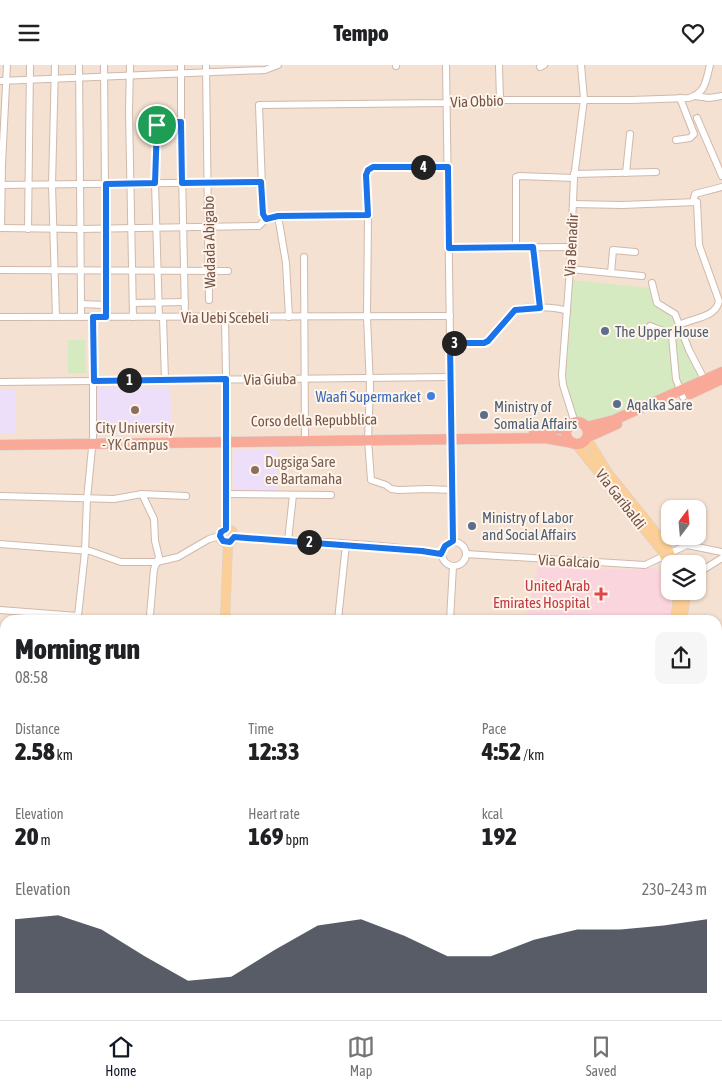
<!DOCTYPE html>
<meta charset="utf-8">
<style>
body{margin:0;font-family:"Asap Condensed",sans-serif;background:#f6f6f6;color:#202124;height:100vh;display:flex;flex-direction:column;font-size:19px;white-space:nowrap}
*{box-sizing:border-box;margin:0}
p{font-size:16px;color:#757577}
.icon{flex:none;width:28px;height:28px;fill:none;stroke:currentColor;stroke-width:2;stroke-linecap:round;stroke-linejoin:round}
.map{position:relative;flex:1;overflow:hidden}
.side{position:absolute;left:0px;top:550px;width:722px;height:405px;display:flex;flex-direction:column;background:#fff;border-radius:15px 15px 0 0;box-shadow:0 1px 4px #0004}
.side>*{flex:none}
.needle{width:32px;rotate:16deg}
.buttons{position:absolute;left:661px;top:435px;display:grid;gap:10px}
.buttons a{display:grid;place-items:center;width:45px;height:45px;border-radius:10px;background:#fff;box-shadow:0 1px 4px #0004;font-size:25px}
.pin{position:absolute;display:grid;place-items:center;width:42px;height:42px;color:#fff;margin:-21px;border:2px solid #fff;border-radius:50%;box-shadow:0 1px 5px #0007}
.km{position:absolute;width:25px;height:25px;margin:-12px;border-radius:50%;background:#222;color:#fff;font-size:14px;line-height:25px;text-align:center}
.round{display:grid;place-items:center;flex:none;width:52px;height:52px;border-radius:10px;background:#f6f6f6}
.overview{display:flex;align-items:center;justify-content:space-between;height:85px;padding:0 15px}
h1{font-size:28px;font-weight:800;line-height:38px}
.metrics{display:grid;grid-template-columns:repeat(3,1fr);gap:8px;height:85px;padding:5px 15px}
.metrics div{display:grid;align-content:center}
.metrics b{font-size:25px;font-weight:800}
.metrics small{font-size:14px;font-weight:400}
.metrics p{font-size:14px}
.chart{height:140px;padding:10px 15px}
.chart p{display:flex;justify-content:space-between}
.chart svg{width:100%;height:90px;margin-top:5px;fill:#111827;opacity:.7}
header{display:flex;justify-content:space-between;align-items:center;height:65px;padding:0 15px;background:#fff;font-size:22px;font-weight:800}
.tabs{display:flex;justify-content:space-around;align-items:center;height:70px;border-top:1px solid #e0e0e0;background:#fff;font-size:14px;color:#757577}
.tabs a{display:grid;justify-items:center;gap:2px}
.tabs .active{color:#111827}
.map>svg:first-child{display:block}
.residential{fill:#f4e1d1;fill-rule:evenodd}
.education{fill:#eddff9}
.medical{fill:#fbd5dd}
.green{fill:#d5eac1}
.water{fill:#b7e3e6;stroke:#9dd4d8}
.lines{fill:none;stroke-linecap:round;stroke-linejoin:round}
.minor-casing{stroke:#d0b9ac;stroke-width:8}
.major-casing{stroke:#d8cfcc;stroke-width:10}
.highway-casing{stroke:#d8cfcc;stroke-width:11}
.minor{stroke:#fff;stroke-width:6}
.major{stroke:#fccf99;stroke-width:9}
.highway{stroke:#f8a998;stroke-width:10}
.route-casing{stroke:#fff;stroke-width:10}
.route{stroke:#1a73e8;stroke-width:6}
.service-dot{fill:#5c6f8a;stroke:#fff4e9;stroke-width:2}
.shop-dot{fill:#3f7fe0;stroke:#fff4e9;stroke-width:2}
.education-dot{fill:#8d6e63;stroke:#fff4e9;stroke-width:2}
.health-dot{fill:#e0444e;stroke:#fff4e9;stroke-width:2}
.labels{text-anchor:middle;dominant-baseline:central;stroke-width:4;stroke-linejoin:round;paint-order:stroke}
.street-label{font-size:15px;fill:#755448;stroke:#fff4e9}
.service-label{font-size:15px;fill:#4e5e75;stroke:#fff4e9;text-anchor:start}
.shop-label{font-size:15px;fill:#366cbe;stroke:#fff4e9;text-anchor:end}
.education-label{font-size:15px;fill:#785e54;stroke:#fff4e9}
.health-label{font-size:15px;fill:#be3a42;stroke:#fff4e9;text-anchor:end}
</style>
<header><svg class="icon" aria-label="menu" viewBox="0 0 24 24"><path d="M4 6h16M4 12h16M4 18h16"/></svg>Tempo<svg class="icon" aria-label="heart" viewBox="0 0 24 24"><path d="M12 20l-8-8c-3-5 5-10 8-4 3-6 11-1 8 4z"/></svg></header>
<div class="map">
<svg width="722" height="955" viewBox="0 0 722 955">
<rect width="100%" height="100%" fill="#fdf0e2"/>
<path class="residential" d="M0 0H722V851L718 845V555H5V712L0 714ZM670 444H698V471H670ZM670 499H698V526H670Z"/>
<g class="education">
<polygon points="170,322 172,368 98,370 98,322"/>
<rect x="0" y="324" width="15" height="44"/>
<polygon points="277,384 278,426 233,426 233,385"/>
</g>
<polygon class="medical" points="538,501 640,505 645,503 654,503 661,507 666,516 673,541 669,555 525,555"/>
<g class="green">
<path d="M572 215 649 223C652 245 663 240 674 256 680 264 682 275 685 285 689 295 695 304 700 313 674 325 603 362 577 355L567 326 566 316Z"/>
<polygon points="68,275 85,275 86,308 68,308"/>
</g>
<polygon class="water" points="5,725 5,950 717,950 718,955 0,955 0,727"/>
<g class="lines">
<g class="minor-casing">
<g id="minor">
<polyline points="55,0 52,120 56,252"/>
<polyline points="79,0 81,239"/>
<polyline points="104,0 106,252"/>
<polyline points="130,0 129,46 133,252"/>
<polyline points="206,0 209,235"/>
<polyline points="396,0 396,1"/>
<polyline points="446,0 453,476"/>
<polyline points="499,0 500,35"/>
<polyline points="540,2 544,0"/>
<polyline points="0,16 238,6 265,5 278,0"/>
<polyline points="695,31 709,33 722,31"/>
<polyline points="697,53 722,111"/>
<polyline points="181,57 185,252"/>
<polyline points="676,75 690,73 694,69 680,33"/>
<polyline points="448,102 373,102 368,105 366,110 368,150 367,252 370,322 368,375 371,415 386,420 391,424 399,425 428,424 452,425"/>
<polyline points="626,108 630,69"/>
<polyline points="574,109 656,107"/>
<polyline points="0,120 261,117"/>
<polyline points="693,137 695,129 722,122"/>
<path d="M573 139 622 140 697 137 699 180 719 236C716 253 692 253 679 260"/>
<polyline points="278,151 286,198 289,252"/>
<path d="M266 154 263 149 259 40 447 38 500 35H631L689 33C706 28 706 15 710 0"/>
<polyline points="0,163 80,164 259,161 266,154 278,151 368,150"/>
<polyline points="1,163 2,99 7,0"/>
<polyline points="28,164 30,0"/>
<polyline points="516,182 516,112 519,111 574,113"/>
<polyline points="533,182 540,243"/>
<polyline points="449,183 571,182"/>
<polyline points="304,192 305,376"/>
<polyline points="570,204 642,211"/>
<polyline points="0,205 228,206"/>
<polyline points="611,208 613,185 635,187"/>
<polyline points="652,218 657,238 675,249 689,285 704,314"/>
<polyline points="133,238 185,237"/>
<polyline points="0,252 450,251"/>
<polyline points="81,252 81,239 106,240"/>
<polyline points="159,252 155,118 157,60 159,57 181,57 181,0"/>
<polyline points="163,252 165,315"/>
<polyline points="225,252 227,372"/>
<polyline points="650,261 669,268 672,271 676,314 683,332"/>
<path d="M450 278H484L488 276C498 268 504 256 514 247 520 240 558 242 567 246"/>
<polyline points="0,317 451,312"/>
<polyline points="575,358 563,320 562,310 570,204 574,113 584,34 581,0"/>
<polyline points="142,429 154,454 155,476 159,492 154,504 150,550 150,554 157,555"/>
<polyline points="227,429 331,430"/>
<polyline points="0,431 114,434 142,429 186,431"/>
<path d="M234 472C302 477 374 477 441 489"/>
<polyline points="288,476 293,430"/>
<circle cx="454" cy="489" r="12"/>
<polyline points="0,479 90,486 121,497 157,497 178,492 209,474 220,471"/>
<polyline points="466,489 645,500 687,480 722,487"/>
<polyline points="698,508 722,493"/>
<polyline points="0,545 78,551 85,487 87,434 93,373 93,252"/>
<polyline points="338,555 346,479"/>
<polyline points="450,555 453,501"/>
<polyline points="718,571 722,571"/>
<polyline points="718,643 722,642"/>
<polyline points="0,661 5,661"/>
<polyline points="718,665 722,664"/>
</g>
</g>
<g class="major-casing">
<g id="major">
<polyline points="587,374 608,408 665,479 671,491"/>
<polyline points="576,379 662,486 670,502"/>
<polyline points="226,463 227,372"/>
<circle cx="227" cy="471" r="7"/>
<polyline points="225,555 228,478"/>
<polyline points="675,555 677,542 677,526"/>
<polyline points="682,555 685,537 684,526"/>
<polyline points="0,616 5,616"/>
<polyline points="718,702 722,703"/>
</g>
</g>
<g class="highway-casing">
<g id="highway">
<polyline points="690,329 722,314"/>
<circle cx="577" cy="368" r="11"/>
<polyline points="586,362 614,355 722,307"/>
<polyline points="534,367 568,363"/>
<polyline points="588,372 617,359"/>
<polyline points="0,380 545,373 573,378"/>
</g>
</g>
<use href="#minor" class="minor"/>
<use href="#major" class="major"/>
<use href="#highway" class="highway"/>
</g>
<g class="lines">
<g class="route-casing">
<polygon id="route" points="159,57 181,57 182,118 261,117 263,149 266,154 278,151 368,150 366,110 368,105 373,102 448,102 449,183 533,182 540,243 515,245 488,276 484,278 450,278 453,476 445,481 441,489 422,486 234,472 230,477 223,476 220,471 221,467 226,464 226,314 94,316 93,252 106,252 106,119 155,118 157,60"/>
</g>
<use href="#route" class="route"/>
</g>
<g class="service-dot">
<circle cx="605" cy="266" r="5"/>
<circle cx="617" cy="339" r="5"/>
<circle cx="484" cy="350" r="5"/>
<circle cx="472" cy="461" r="5"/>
</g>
<circle class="shop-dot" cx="431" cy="331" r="5"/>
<g class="education-dot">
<circle cx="135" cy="345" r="5"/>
<circle cx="255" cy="405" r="5"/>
</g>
<path class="health-dot" d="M598.5 521.5h5v5h5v5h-5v5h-5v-5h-5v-5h5z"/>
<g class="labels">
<g class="street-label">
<text transform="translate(477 36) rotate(-2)">Via Obbio</text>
<text transform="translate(209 177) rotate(-91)">Wadada Abigabo</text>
<text transform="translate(571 180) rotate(-87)">Via Benadir</text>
<text x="225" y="252">Via Uebi Scebeli</text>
<text transform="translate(270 314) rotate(-1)">Via Giuba</text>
<text transform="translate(314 355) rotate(-1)">Corso della Repubblica</text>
<text transform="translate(621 434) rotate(52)">Via Garibaldi</text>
<text transform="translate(569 496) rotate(3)">Via Galcaio</text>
</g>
<g class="service-label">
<text x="615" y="266">The Upper House</text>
<text x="627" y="339">Aqalka Sare</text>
<text x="494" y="341">Ministry of<tspan x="494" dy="17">Somalia Affairs</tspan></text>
<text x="482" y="452">Ministry of Labor<tspan x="482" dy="17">and Social Affairs</tspan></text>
</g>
<g class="shop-label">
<text x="421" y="331">Waafi Supermarket</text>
</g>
<g class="education-label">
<text x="135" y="362">City University<tspan x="135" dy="17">- YK Campus</tspan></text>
<text x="265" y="396" text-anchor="start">Dugsiga Sare<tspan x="265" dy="17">ee Bartamaha</tspan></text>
</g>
<g class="health-label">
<text x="590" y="520">United Arab<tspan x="590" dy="17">Emirates Hospital</tspan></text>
</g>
</g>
</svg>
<div class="buttons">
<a><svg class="needle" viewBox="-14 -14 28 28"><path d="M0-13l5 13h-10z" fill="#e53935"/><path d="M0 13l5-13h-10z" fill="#757577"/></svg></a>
<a><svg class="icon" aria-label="layers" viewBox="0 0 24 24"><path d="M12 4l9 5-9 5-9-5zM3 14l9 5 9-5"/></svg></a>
</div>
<div class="pin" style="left:157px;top:60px;background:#1e9e55"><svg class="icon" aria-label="arrive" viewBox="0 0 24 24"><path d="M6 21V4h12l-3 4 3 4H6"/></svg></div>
<b class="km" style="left:129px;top:315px">1</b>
<b class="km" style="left:309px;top:477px">2</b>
<b class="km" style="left:454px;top:278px">3</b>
<b class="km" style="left:423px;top:102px">4</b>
<section class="side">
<div class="overview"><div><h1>Morning run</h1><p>08:58</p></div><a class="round"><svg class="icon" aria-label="share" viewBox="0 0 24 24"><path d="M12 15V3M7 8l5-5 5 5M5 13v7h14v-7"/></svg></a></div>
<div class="metrics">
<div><p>Distance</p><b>2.58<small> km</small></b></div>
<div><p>Time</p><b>12:33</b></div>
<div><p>Pace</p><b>4:52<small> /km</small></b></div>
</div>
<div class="metrics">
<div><p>Elevation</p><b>20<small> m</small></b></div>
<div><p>Heart rate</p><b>169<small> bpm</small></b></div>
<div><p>kcal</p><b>192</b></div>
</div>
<div class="chart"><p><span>Elevation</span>230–243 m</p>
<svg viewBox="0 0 160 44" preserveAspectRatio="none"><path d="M0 44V8L10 6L20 13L30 26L40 38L50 36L60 23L70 11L80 8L90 16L100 26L110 26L120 18L130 13L140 13L150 11L160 8V44z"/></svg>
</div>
</section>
</div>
<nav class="tabs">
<a class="active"><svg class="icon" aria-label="home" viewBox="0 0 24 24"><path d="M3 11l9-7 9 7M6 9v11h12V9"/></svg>Home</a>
<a><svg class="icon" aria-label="map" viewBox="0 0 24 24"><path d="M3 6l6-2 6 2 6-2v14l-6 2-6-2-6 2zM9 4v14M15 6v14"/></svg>Map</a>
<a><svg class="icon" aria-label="saved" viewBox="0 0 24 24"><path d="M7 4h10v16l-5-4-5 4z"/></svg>Saved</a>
</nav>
